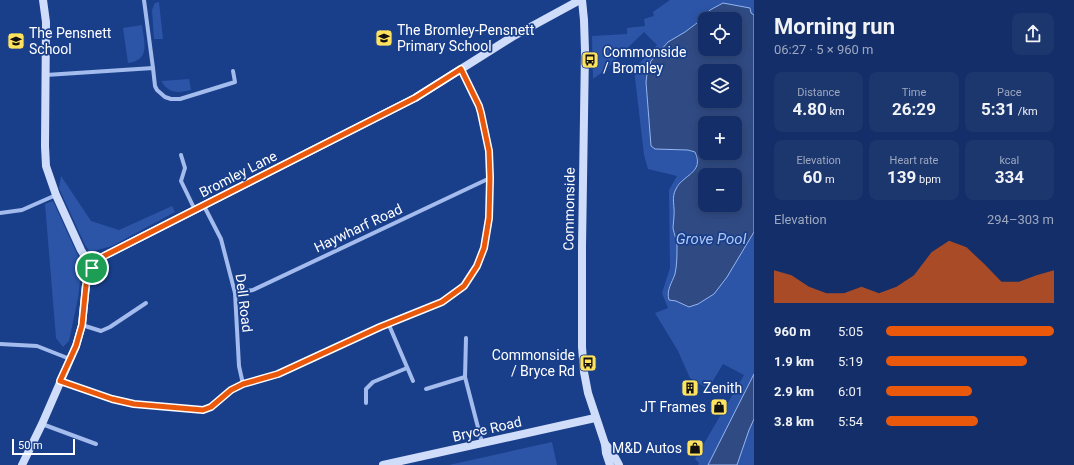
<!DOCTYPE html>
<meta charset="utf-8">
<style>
body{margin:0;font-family:Roboto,sans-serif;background:#1c366e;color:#f1f3f6;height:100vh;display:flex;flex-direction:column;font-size:15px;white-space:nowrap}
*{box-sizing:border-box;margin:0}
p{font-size:13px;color:#9da8c0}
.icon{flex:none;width:22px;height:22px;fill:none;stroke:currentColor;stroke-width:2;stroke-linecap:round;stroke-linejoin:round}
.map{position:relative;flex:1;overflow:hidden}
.panel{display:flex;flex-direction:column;background:#132e68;width:320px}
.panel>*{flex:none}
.tools{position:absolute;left:698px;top:12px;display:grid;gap:8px}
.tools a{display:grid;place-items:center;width:44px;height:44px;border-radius:8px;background:#132e68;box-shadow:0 2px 10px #0003,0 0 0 1px #324a7c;font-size:20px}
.scale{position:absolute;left:12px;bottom:10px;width:63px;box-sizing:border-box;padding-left:4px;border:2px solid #fff;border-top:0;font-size:11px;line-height:14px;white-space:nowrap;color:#fff;-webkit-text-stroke:3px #193e8a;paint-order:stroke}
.pin{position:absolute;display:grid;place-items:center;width:34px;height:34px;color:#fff;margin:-17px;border:2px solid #fff;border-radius:50%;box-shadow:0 1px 4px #0007}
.round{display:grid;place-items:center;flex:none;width:42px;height:42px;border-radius:8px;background:#1c366e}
.head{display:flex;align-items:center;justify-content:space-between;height:68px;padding:0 20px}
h1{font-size:22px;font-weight:700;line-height:30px}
.stats{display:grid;grid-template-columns:repeat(3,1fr);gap:6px;height:68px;padding:4px 20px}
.stats div{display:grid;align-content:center;border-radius:8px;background:#1c366e;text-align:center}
.stats b{font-size:17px;font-weight:700}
.stats small{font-size:11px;font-weight:400}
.stats p{font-size:11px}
.chart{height:112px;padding:8px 20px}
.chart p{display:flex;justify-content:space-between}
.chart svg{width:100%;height:72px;margin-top:4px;fill:#ea580c;opacity:.7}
ul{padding:0 20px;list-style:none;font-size:13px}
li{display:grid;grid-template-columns:64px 48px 1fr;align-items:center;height:30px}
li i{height:10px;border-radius:5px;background:#ea580c}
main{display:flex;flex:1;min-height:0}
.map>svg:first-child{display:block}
.green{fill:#2c55a8;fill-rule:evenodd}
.water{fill:#304b84;stroke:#95b5f0;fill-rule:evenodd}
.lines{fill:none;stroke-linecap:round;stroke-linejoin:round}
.street{stroke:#a3bced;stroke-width:4}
.secondary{stroke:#d0ddfa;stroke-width:8}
.route-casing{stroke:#fff;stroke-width:8}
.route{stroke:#ea580c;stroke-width:5}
.labels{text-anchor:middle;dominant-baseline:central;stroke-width:3.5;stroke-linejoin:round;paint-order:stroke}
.poi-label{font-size:14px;fill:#fff;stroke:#193e8a;text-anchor:start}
.street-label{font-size:14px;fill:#fff;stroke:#193e8a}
.water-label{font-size:15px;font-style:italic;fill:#aec7f5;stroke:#193e8a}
</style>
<main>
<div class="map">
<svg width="754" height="465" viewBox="0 0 754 465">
<rect width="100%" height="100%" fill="#193e8a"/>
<g class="green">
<path d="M670 0H754V465H698L699 463 695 459 744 375 723 364 708 389 690 378 678 351 655 313 668 308 662 293 670 268 669 190 677 176 648 169 644 155 634 69 657 45 644 32 604 71 593 79 592 36 627 34V28L645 26 644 19 654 16 653 12ZM705 19H735V49H705ZM705 71H735V101H705ZM705 123H735V153H705ZM705 175H735V205H705Z"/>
<polygon points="159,2 163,39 154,39 152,10 155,3"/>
<path d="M142 25C144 42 151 60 128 63L123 28Z"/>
<path d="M189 79 191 90C178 93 169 94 161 81Z"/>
<polygon points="61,176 91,221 119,230 172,206 175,212 112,246 90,252 85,245 59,188"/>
<polygon points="53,201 82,265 78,298 69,341 63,347 56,338 45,204"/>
<polygon points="552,442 557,465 449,465"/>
</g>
<g class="water">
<path d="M723 3 750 8 751 13 754 15V232L727 277 714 294 698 304 689 307 676 301 669 300C666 290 672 283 675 274 677 265 677 255 677 246 677 240 674 234 673 228 673 224 674 220 674 216 675 207 671 197 676 189 682 175 705 173 695 152L688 150 655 149 651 146 646 82 647 74 651 61 668 42 685 32 701 20 710 10ZM705 19H735V49H705ZM705 71H735V101H705ZM705 123H735V153H705ZM705 175H735V205H705Z"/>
<polygon points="754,374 754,419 749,430 737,465 708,465"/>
</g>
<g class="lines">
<g class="street">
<polyline points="144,0 153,68"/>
<polyline points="46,75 153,68 155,86 157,90 165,97 171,99 180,99 235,82 233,71"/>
<polyline points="181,155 185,168 181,181 195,210"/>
<polyline points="204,206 221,239 235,293 239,366 243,384"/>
<polyline points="0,213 22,210 56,195"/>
<polyline points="235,293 253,290 490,178"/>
<polyline points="82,325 101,331 110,327 146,303"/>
<polyline points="389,325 413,381"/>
<polyline points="466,338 465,377 482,443"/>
<polyline points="0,344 37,346 70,359"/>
<polyline points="61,381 112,399 134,404 197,410 203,410 211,407 231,390 243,384 278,374 380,327 442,301 464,286 477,266 484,248 489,218 490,178 489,151 479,106 461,69"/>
<polyline points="426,389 465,377"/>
<polyline points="366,403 366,389 373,382 407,368"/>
<polyline points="42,424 96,444"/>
</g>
<g class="secondary">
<polyline points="43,0 46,22 45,146 46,166 56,195 81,250 92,268"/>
<polyline points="582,0 584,20 585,51 582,246 582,347 584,372 588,393 605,444 606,453 610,465"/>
<polyline points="605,444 612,452 619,465"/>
<polyline points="22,465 42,424 76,346 82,325 86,285 92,268 102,257 415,98 512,37 580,0"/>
<polyline points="383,465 595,418"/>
</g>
</g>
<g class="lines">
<g class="route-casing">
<polygon id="route" points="461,69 479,106 481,113 489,151 490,178 489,218 484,248 477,266 464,286 442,302 380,327 278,374 243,384 231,390 211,407 203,410 134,404 112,399 60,381 76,346 82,325 86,285 92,268 102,257 415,98"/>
</g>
<use href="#route" class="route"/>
</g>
<defs>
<g id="school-square" transform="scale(0.9)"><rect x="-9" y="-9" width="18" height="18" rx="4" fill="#ffe35f" stroke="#193e8a"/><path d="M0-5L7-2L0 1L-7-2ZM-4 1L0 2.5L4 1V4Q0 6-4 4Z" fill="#111"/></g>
<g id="bus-square" transform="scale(0.9)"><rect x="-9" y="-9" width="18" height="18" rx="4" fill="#ffe35f" stroke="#193e8a"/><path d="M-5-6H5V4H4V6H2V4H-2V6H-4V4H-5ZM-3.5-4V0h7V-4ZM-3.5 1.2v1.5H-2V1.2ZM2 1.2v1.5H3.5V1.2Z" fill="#111"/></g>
<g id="building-square" transform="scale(0.9)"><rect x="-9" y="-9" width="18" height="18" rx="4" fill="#ffe35f" stroke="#193e8a"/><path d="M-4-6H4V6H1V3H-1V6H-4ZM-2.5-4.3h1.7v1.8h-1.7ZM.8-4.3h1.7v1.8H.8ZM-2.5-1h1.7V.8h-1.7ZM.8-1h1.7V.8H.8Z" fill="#111"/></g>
<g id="shop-square" transform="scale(0.9)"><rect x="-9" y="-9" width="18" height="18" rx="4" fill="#ffe35f" stroke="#193e8a"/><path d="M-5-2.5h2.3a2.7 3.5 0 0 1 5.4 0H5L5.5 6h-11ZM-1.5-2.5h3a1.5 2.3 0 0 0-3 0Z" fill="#111"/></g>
</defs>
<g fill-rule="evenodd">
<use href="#school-square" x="384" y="38"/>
<use href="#school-square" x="16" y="41"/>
<use href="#bus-square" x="590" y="60"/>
<use href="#bus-square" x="588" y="363"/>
<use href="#building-square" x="690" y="388"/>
<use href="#shop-square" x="719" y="407"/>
<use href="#shop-square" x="695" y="448"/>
</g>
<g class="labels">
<g class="poi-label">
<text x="397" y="30">The Bromley-Pensnett<tspan x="397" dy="16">Primary School</tspan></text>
<text x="29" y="33">The Pensnett<tspan x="29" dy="16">School</tspan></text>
<text x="603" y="52">Commonside<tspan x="603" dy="16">/ Bromley</tspan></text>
<text x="575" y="355" text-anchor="end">Commonside<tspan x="575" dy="16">/ Bryce Rd</tspan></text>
<text x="703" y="388">Zenith</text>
<text x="706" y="407" text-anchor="end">JT Frames</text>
<text x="682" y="448" text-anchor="end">M&amp;D Autos</text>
</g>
<g class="street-label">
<text transform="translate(238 174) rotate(-27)">Bromley Lane</text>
<text transform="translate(569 209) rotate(-89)">Commonside</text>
<text transform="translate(358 228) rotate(-25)">Haywharf Road</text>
<text transform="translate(244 303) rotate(83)">Dell Road</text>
<text transform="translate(487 429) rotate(-13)">Bryce Road</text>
</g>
<g class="water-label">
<text x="711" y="239">Grove Pool</text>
</g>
</g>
</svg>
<div class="tools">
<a><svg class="icon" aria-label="locate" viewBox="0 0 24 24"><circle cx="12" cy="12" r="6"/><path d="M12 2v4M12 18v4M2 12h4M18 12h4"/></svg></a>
<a><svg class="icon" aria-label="layers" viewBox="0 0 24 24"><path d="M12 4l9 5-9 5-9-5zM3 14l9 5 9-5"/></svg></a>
<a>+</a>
<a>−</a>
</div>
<div class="scale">50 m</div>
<div class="pin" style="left:92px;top:268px;background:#1e9e55"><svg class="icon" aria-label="arrive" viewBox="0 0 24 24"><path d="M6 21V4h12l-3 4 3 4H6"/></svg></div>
</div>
<section class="panel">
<div class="head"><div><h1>Morning run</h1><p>06:27 · 5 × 960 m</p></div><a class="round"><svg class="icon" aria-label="share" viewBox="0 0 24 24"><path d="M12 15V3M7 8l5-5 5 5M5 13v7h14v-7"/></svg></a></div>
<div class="stats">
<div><p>Distance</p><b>4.80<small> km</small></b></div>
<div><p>Time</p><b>26:29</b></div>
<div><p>Pace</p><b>5:31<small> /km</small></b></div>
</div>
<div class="stats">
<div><p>Elevation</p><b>60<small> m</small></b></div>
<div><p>Heart rate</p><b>139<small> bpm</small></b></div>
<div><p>kcal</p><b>334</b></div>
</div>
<div class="chart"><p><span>Elevation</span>294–303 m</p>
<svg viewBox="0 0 160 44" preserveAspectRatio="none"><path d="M0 44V24L10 27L20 34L30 38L40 38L50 34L60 38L70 34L80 27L90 13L100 6L110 10L120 20L130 31L140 31L150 27L160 24V44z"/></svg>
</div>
<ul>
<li><b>960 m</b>5:05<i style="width:100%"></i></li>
<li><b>1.9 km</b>5:19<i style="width:84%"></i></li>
<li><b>2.9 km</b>6:01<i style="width:51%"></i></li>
<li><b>3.8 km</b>5:54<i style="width:55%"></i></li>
</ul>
</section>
</main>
